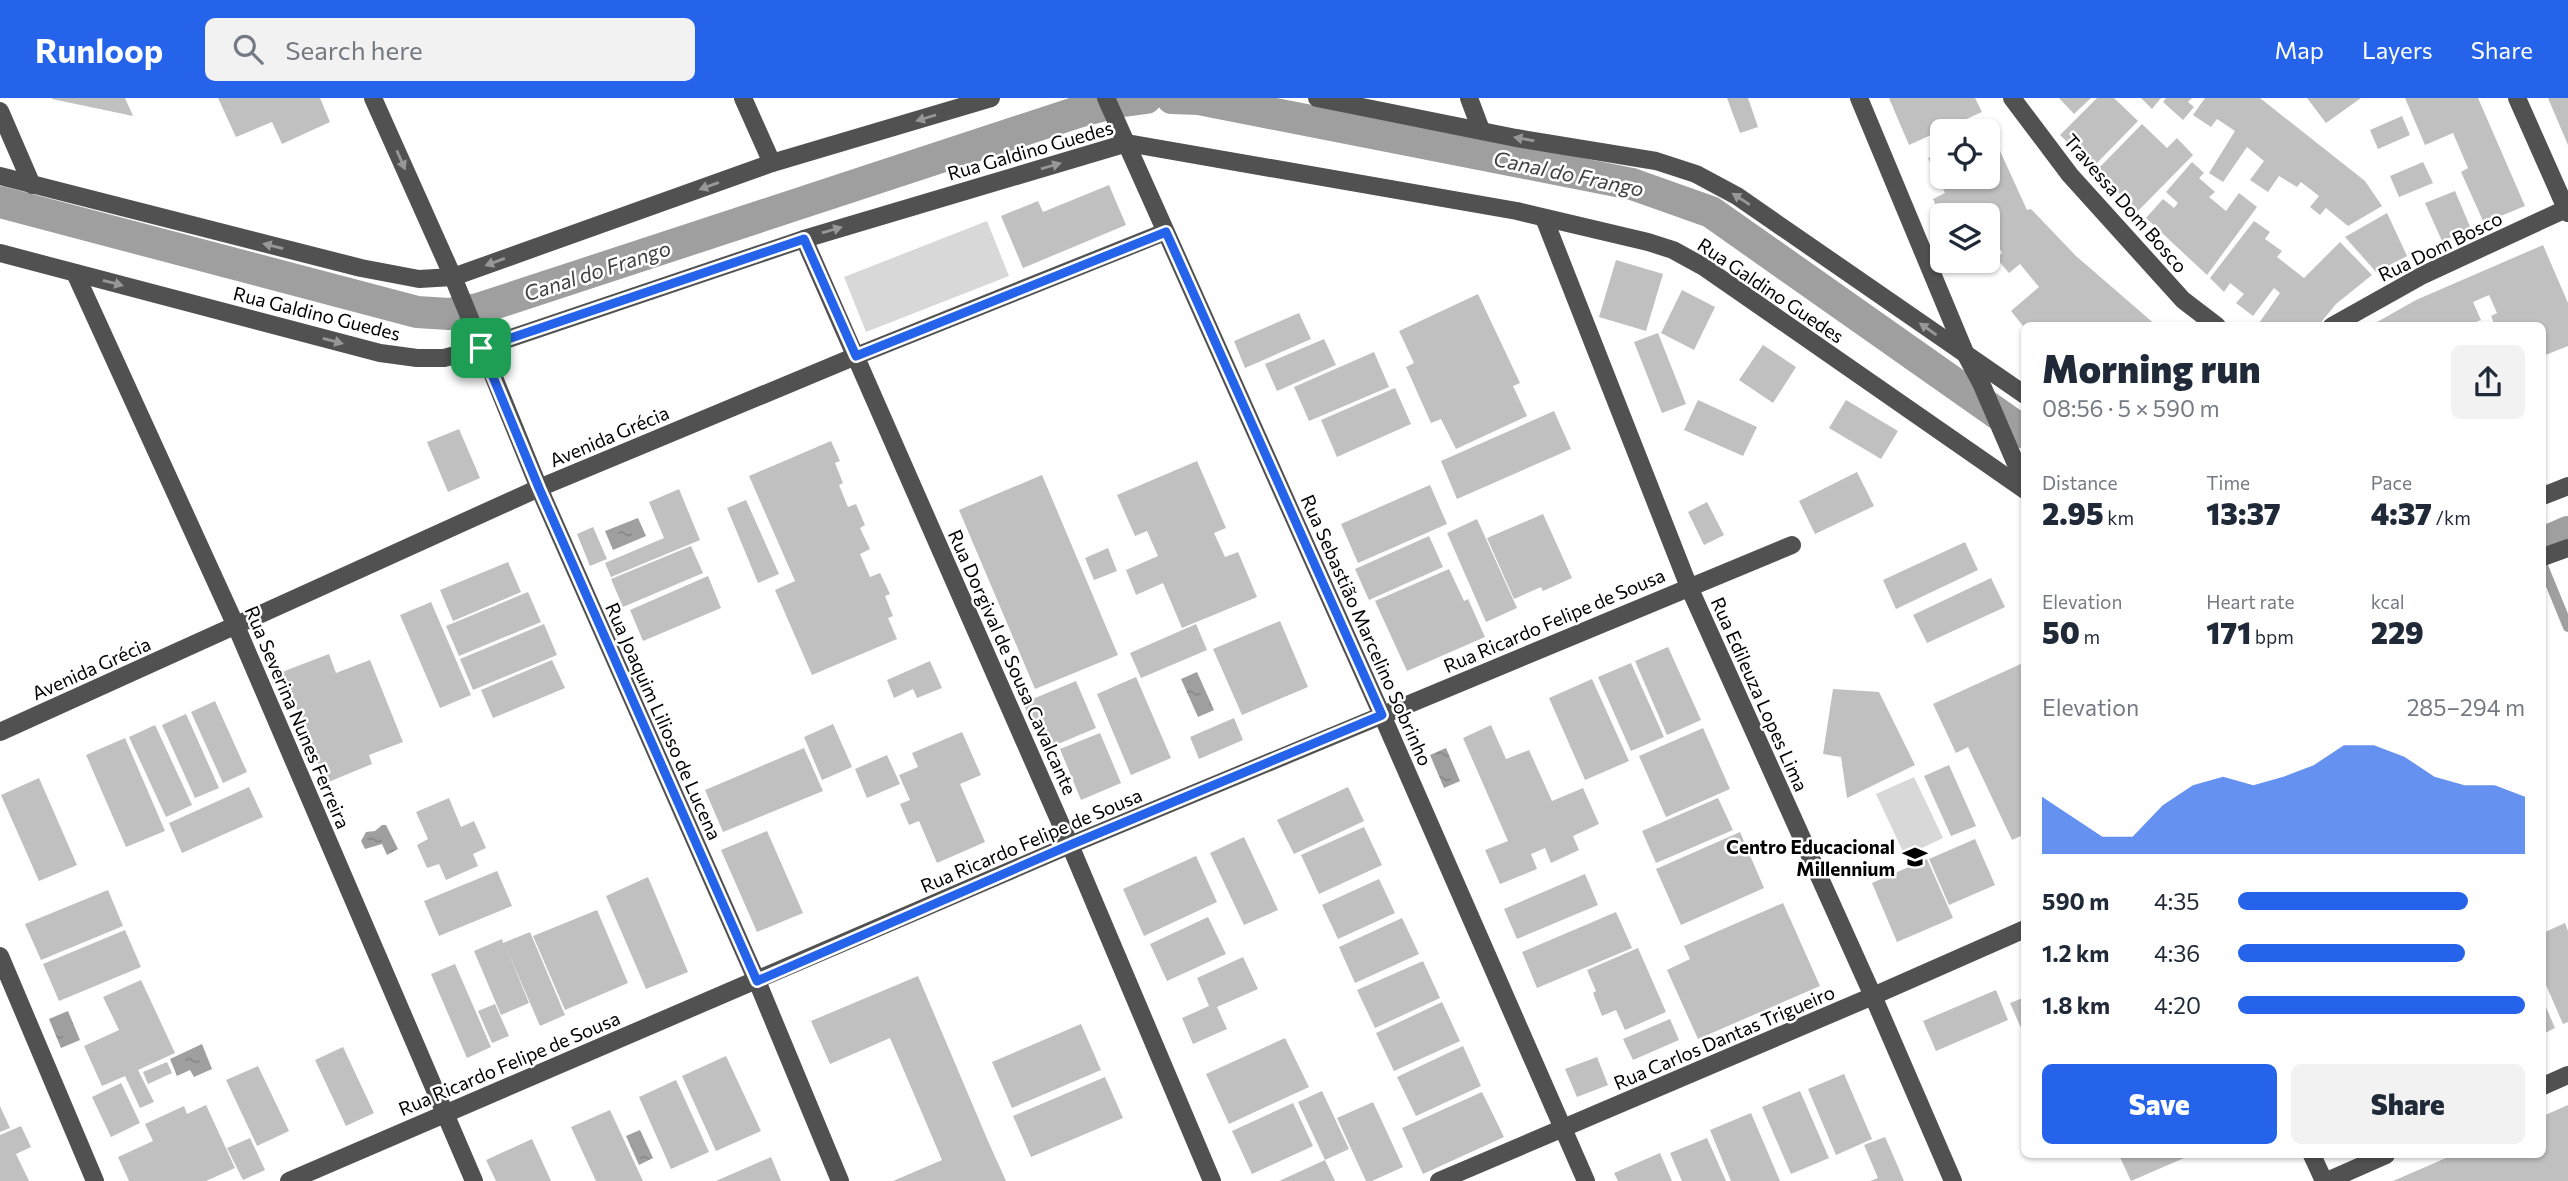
<!DOCTYPE html>
<meta charset="utf-8">
<style>
body{margin:0;font-family:Commissioner,sans-serif;background:#f2f2f3;color:#1f2937;height:100vh;display:flex;flex-direction:column;font-size:26px;white-space:nowrap}
*{box-sizing:border-box;margin:0}
p{font-size:23px;color:#747a83}
.icon{flex:none;width:38px;height:38px;fill:none;stroke:currentColor;stroke-width:2;stroke-linecap:round;stroke-linejoin:round}
.map{position:relative;flex:1;overflow:hidden}
.drawer{position:absolute;left:2021px;top:224px;width:525px;height:836px;display:flex;flex-direction:column;background:#fff;border-radius:10px;box-shadow:0 2px 5px #0004}
.drawer>*{flex:none}
.fabs{position:absolute;left:1930px;top:21px;display:grid;gap:14px}
.fabs a{display:grid;place-items:center;width:70px;height:70px;border-radius:10px;background:#fff;box-shadow:0 2px 5px #0004;font-size:35px}
.pin{position:absolute;display:grid;place-items:center;width:60px;height:60px;color:#fff;margin:-30px;border-radius:14px;box-shadow:0 4px 10px #0006}
.round{display:grid;place-items:center;flex:none;width:74px;height:74px;border-radius:10px;background:#f2f2f3}
.headline{display:flex;align-items:center;justify-content:space-between;height:119px;padding:0 21px}
h1{font-size:38px;font-weight:800;line-height:52px}
.metrics{display:grid;grid-template-columns:repeat(3,1fr);gap:10px;height:119px;padding:7px 21px}
.metrics div{display:grid;align-content:center}
.metrics b{font-size:30px;font-weight:800}
.metrics small{font-size:19px;font-weight:400}
.metrics p{font-size:19px}
.chart{height:196px;padding:14px 21px}
.chart p{display:flex;justify-content:space-between}
.chart svg{width:100%;height:126px;margin-top:7px;fill:#2563eb;opacity:.7}
.button{display:flex;gap:14px;margin-top:auto;padding:14px 21px}
.button a{flex:1;height:80px;border-radius:10px;background:#2563eb;color:#fff;font-size:28px;font-weight:800;line-height:80px;text-align:center}
.button a+a{background:#f2f2f3;color:#1f2937}
ul{padding:0 21px;list-style:none;font-size:23px}
li{display:grid;grid-template-columns:112px 84px 1fr;align-items:center;height:52px}
li i{height:18px;border-radius:9px;background:#2563eb}
header{display:flex;align-items:center;gap:42px;box-sizing:border-box;height:98px;padding:0 35px;background:#2563eb;color:#fff}
header strong{font-size:33px}
nav{display:flex;gap:38px;margin-inline-start:auto;font-size:24px}
.search{width:490px;height:63px;background:#f2f2f3;display:flex;align-items:center;gap:18px;box-sizing:border-box;padding:0 24px;border-radius:10px;color:#747a83;font-size:26px}
.map>svg:first-child{display:block}
.grass{fill:#d8d8d8}
.water{fill:url(#water-ripples)}
.lines{fill:none;stroke-linecap:round;stroke-linejoin:round}
.stream{stroke:#9f9f9f;stroke-width:10}
.canal{stroke:#9f9f9f;stroke-width:32}
.building{fill:#c0c0c0}
.minor{stroke:#515151;stroke-width:18}
.oneway{fill:#979797}
.route-casing{stroke:#fff;stroke-width:14}
.route{stroke:#2563eb;stroke-width:9}
.labels{text-anchor:middle;dominant-baseline:central;stroke-width:5;stroke-linejoin:round;paint-order:stroke}
.street-label{font-size:19px;fill:#000;stroke:#fff}
.poi-label{font-size:19px;font-weight:bold;fill:#000;stroke:#fff;text-anchor:end}
.water-label{font-size:21px;font-style:italic;fill:#404040;stroke:#fff}
</style>
<header>
<strong>Runloop</strong>
<div class="search"><svg class="icon" aria-label="search" viewBox="0 0 24 24"><circle cx="10" cy="10" r="6"/><path d="M15 15l6 6"/></svg>Search here</div>
<nav><a>Map</a><a>Layers</a><a>Share</a></nav>
</header>
<div class="map">
<svg width="2568" height="1083" viewBox="0 0 2568 1083">
<defs>
<pattern id="water-ripples" width="26" height="14" patternUnits="userSpaceOnUse" patternTransform="scale(1.75)"><rect width="26" height="14" fill="#9f9f9f"/><path d="M2 4q2-2 4 0t4 0M15 11q2-2 4 0t4 0" fill="none" stroke="#878787"/></pattern>
</defs>
<rect width="100%" height="100%" fill="#fff"/>
<g class="grass">
<polygon points="987,123 1009,178 866,234 844,179"/>
<polygon points="1914,679 1943,740 1905,758 1876,696"/>
</g>
<g class="water">
<polygon points="638,420 646,438 613,452 605,433"/>
<polygon points="1197,574 1214,612 1198,619 1181,581"/>
<polygon points="1446,650 1460,683 1444,690 1430,657"/>
<polygon points="382,727 386,727 398,751 387,757 382,746 365,751 361,743 366,734 375,733"/>
<polygon points="68,913 80,942 61,950 49,921"/>
<polygon points="202,946 212,971 194,979 190,972 177,978 170,961"/>
<polygon points="640,1032 653,1060 639,1067 626,1038"/>
</g>
<g class="lines">
<polyline class="stream" points="2543,468 2568,529"/>
<g class="canal">
<polyline points="1172,0 1199,1 1632,86 1711,114 2025,335"/>
<polyline points="0,104 417,214 449,216 478,211 1078,14 1116,4 1146,0"/>
<polyline points="2543,445 2568,434"/>
</g>
</g>
<g class="building">
<polygon points="52,0 125,0 133,18 52,1"/>
<polygon points="218,0 320,0 330,24 282,46 272,24 236,39"/>
<polygon points="1727,0 1748,0 1758,29 1740,35"/>
<polygon points="1889,0 1975,0 1982,14 1909,47"/>
<polygon points="2059,0 2091,0 2074,16"/>
<polygon points="2097,0 2114,0 2138,23 2093,69 2060,37"/>
<polygon points="2141,0 2161,0 2152,11"/>
<polygon points="2166,0 2192,0 2188,4 2194,9 2183,22 2163,4"/>
<polygon points="2205,0 2260,0 2365,83 2382,108 2348,128 2326,110 2320,117 2310,109 2319,98 2301,84 2297,89 2279,78 2268,94 2250,82 2264,63 2247,49 2223,84 2209,75 2235,33 2217,21 2211,29 2193,17"/>
<polygon points="2307,0 2361,0 2326,25"/>
<polygon points="2405,0 2478,0 2525,108 2484,125 2461,74 2468,70 2453,35 2425,47"/>
<polygon points="2548,0 2568,0 2568,47"/>
<polygon points="2402,18 2410,37 2378,51 2370,32"/>
<polygon points="2142,26 2167,50 2177,40 2193,57 2138,113 2096,73"/>
<polygon points="1990,31 2027,112 2031,111 2076,158 2157,228 2023,228 2011,213 2039,189 2020,166 2009,175 1996,160 2002,155 1988,130 1988,117 1942,117 1942,122 1933,101 1945,95 1928,60 1942,53 1942,79 1988,79 1988,32"/>
<polygon points="2192,64 2204,75 2199,80 2215,94 2209,99 2226,113 2239,95 2257,109 2207,177 2146,120 2163,101 2174,110 2178,105 2166,94"/>
<polygon points="2423,64 2433,85 2399,99 2390,78"/>
<polygon points="1109,87 1126,127 1023,170 1001,118 1038,103 1043,114"/>
<polygon points="2455,93 2471,131 2442,143 2425,105"/>
<polygon points="2387,115 2407,158 2376,174 2345,139"/>
<polygon points="2254,123 2270,134 2265,141 2282,153 2277,159 2304,180 2340,144 2372,177 2336,206 2318,228 2263,228 2259,225 2280,195 2274,190 2253,218 2236,205 2244,196 2230,185 2224,194 2210,180"/>
<polygon points="2543,147 2568,205 2568,248 2543,258 2543,228 2495,228 2491,218 2497,215 2489,197 2473,204 2481,222 2467,228 2370,228 2416,202"/>
<polygon points="1616,162 1663,176 1646,233 1599,219"/>
<polygon points="1682,192 1715,209 1694,252 1661,235"/>
<polygon points="1478,196 1520,285 1513,288 1527,318 1456,351 1441,321 1431,325 1406,269 1414,265 1399,233"/>
<polygon points="1299,215 1311,241 1245,270 1234,243"/>
<polygon points="1658,235 1686,306 1662,315 1634,244"/>
<polygon points="1324,241 1336,267 1277,293 1265,266"/>
<polygon points="1763,247 1796,269 1773,305 1739,282"/>
<polygon points="1374,254 1389,289 1309,323 1294,289"/>
<polygon points="1395,290 1411,326 1337,359 1321,322"/>
<polygon points="1698,302 1757,329 1743,358 1684,332"/>
<polygon points="1846,302 1898,333 1881,361 1829,330"/>
<polygon points="1554,313 1571,351 1457,401 1441,363"/>
<polygon points="459,331 480,380 448,394 427,344"/>
<polygon points="831,343 840,363 835,365 843,385 839,387 848,409 856,406 865,427 860,430 870,451 860,456 870,479 880,475 890,496 885,498 893,518 888,520 897,541 812,577 775,492 795,483 749,378"/>
<polygon points="1197,363 1226,430 1214,435 1225,459 1238,454 1257,499 1182,530 1163,485 1136,497 1126,472 1158,458 1147,433 1135,438 1117,397"/>
<polygon points="1857,374 1874,408 1815,436 1799,403"/>
<polygon points="1042,377 1118,557 1035,591 959,412"/>
<polygon points="1430,387 1447,426 1358,465 1341,426"/>
<polygon points="679,391 700,442 611,479 605,465 664,440 649,404"/>
<polygon points="746,402 779,476 758,485 727,410"/>
<polygon points="1707,404 1724,437 1704,447 1688,414"/>
<polygon points="1543,416 1572,480 1543,493 1541,489 1514,501 1487,440"/>
<polygon points="1477,421 1517,510 1486,524 1447,435"/>
<polygon points="593,429 607,461 590,468 577,436"/>
<polygon points="1429,438 1443,469 1369,502 1355,471"/>
<polygon points="1965,444 1978,472 1896,511 1883,482"/>
<polygon points="691,448 703,475 623,509 611,481"/>
<polygon points="1108,450 1117,473 1094,482 1085,460"/>
<polygon points="508,464 521,494 453,523 440,492"/>
<polygon points="1449,471 1464,503 1468,501 1485,539 1407,573 1375,503"/>
<polygon points="708,478 721,510 643,543 630,512"/>
<polygon points="1991,480 2005,509 1927,545 1913,517"/>
<polygon points="528,494 541,524 459,558 446,528"/>
<polygon points="431,504 471,597 440,610 400,517"/>
<polygon points="1280,523 1308,589 1242,617 1213,551"/>
<polygon points="544,526 557,557 473,592 460,561"/>
<polygon points="1196,526 1207,552 1141,580 1130,555"/>
<polygon points="1668,549 1701,622 1667,637 1635,563"/>
<polygon points="329,556 336,575 370,562 403,644 369,657 372,666 326,685 282,574"/>
<polygon points="552,562 565,590 493,620 481,592"/>
<polygon points="930,563 942,590 917,600 913,591 894,600 887,582"/>
<polygon points="2025,564 2025,736 2012,742 1968,649 1956,655 1933,606"/>
<polygon points="1631,565 1664,639 1631,653 1598,579"/>
<polygon points="1136,579 1171,660 1131,677 1097,596"/>
<polygon points="1592,581 1629,663 1585,682 1549,600"/>
<polygon points="1076,583 1096,630 1044,652 1023,605"/>
<polygon points="1833,591 1879,594 1915,667 1847,700 1841,659 1823,656"/>
<polygon points="215,603 247,674 223,685 191,614"/>
<polygon points="186,616 219,690 195,700 162,627"/>
<polygon points="1234,620 1243,642 1199,661 1190,639"/>
<polygon points="833,626 852,669 822,682 804,639"/>
<polygon points="155,627 192,707 166,719 129,639"/>
<polygon points="1491,627 1506,661 1529,652 1552,703 1583,690 1599,726 1573,738 1579,752 1551,765 1545,750 1531,756 1537,771 1500,786 1485,752 1508,743 1463,640"/>
<polygon points="1703,630 1730,691 1666,719 1639,658"/>
<polygon points="962,634 981,677 960,686 985,744 937,765 919,723 909,727 900,706 910,702 899,677 918,669 912,655"/>
<polygon points="1100,635 1121,685 1081,702 1060,651"/>
<polygon points="125,640 165,733 126,749 86,657"/>
<polygon points="804,650 823,693 723,734 705,692"/>
<polygon points="887,657 900,686 867,700 855,671"/>
<polygon points="1949,667 1976,728 1951,738 1924,678"/>
<polygon points="39,680 77,767 39,783 1,697"/>
<polygon points="249,689 263,719 182,755 169,725"/>
<polygon points="1348,689 1364,723 1294,756 1277,722"/>
<polygon points="449,700 461,729 474,723 486,750 473,756 478,768 446,782 439,766 427,770 417,747 428,741 416,714"/>
<polygon points="1718,700 1733,732 1656,765 1642,733"/>
<polygon points="1364,729 1382,767 1319,796 1301,757"/>
<polygon points="767,733 803,815 757,834 721,752"/>
<polygon points="1740,734 1764,790 1681,827 1656,771"/>
<polygon points="1244,739 1278,812 1244,827 1210,755"/>
<polygon points="1975,741 1995,787 1949,807 1929,761"/>
<polygon points="1196,758 1217,804 1144,838 1123,791"/>
<polygon points="1927,761 1953,820 1897,844 1872,785"/>
<polygon points="497,773 512,808 439,838 424,803"/>
<polygon points="1585,776 1598,807 1517,841 1504,811"/>
<polygon points="648,779 688,874 646,891 606,798"/>
<polygon points="1379,781 1395,815 1338,841 1322,807"/>
<polygon points="108,792 123,828 41,862 25,826"/>
<polygon points="1783,805 1820,888 1698,941 1667,872 1690,861 1684,848"/>
<polygon points="597,812 628,885 565,912 533,838"/>
<polygon points="1616,814 1632,850 1537,890 1522,854"/>
<polygon points="1208,819 1226,856 1167,883 1150,846"/>
<polygon points="1402,820 1419,856 1355,885 1339,849"/>
<polygon points="2565,825 2568,833 2568,924 2563,926 2543,880 2543,835"/>
<polygon points="125,832 141,869 59,903 43,866"/>
<polygon points="530,834 565,917 540,928 506,849 529,905 501,917 474,853 502,841 503,845"/>
<polygon points="1638,850 1666,914 1625,932 1616,912 1602,918 1593,895 1596,893 1587,872"/>
<polygon points="1243,859 1258,891 1217,909 1227,931 1193,946 1182,920 1209,908 1197,880"/>
<polygon points="1423,863 1440,900 1375,930 1357,892"/>
<polygon points="455,866 491,949 467,960 431,876"/>
<polygon points="918,878 988,1043 1006,1083 893,1083 942,1062 890,940 830,966 811,923"/>
<polygon points="141,882 175,955 138,972 154,1004 140,1010 125,978 102,988 84,948 119,932 103,899"/>
<polygon points="1996,892 2008,922 1936,953 1923,923"/>
<polygon points="2025,899 2025,939 2010,905"/>
<polygon points="2543,902 2555,930 2543,936"/>
<polygon points="1442,904 1460,943 1394,973 1376,935"/>
<polygon points="495,906 509,938 492,945 478,913"/>
<polygon points="1670,921 1679,942 1633,962 1623,941"/>
<polygon points="1081,926 1101,972 1012,1010 992,964"/>
<polygon points="1285,940 1309,989 1229,1026 1206,976"/>
<polygon points="1463,948 1481,988 1416,1018 1397,979"/>
<polygon points="343,949 374,1015 346,1028 315,962"/>
<polygon points="726,958 761,1033 716,1053 682,978"/>
<polygon points="1597,959 1608,987 1577,999 1565,971"/>
<polygon points="167,964 172,975 148,986 143,974"/>
<polygon points="258,968 289,1033 257,1048 226,982"/>
<polygon points="1844,976 1872,1041 1836,1057 1808,991"/>
<polygon points="1105,979 1123,1020 1031,1059 1013,1018"/>
<polygon points="676,982 709,1054 671,1071 639,999"/>
<polygon points="121,985 140,1025 111,1039 92,999"/>
<polygon points="1322,993 1349,1051 1325,1062 1298,1004"/>
<polygon points="1800,993 1829,1060 1791,1076 1762,1009"/>
<polygon points="1482,994 1504,1039 1423,1076 1402,1030"/>
<polygon points="1373,1004 1403,1069 1372,1083 1366,1083 1337,1020"/>
<polygon points="1293,1005 1313,1048 1252,1076 1232,1033"/>
<polygon points="206,1007 235,1070 206,1083 129,1083 118,1059 153,1043 145,1026 184,1008 187,1016"/>
<polygon points="2568,1007 2568,1083 2393,1083 2453,1057 2543,1057 2543,1018"/>
<polygon points="0,1008 10,1030 0,1034"/>
<polygon points="610,1012 643,1083 596,1083 571,1029"/>
<polygon points="1751,1015 1780,1083 1731,1083 1710,1032"/>
<polygon points="21,1028 31,1049 16,1056 29,1083 0,1083 0,1037"/>
<polygon points="1885,1039 1899,1071 1904,1083 1870,1083 1878,1080 1864,1047"/>
<polygon points="250,1040 265,1072 243,1082 227,1050"/>
<polygon points="1707,1040 1726,1083 1682,1083 1670,1055"/>
<polygon points="532,1041 551,1083 496,1083 486,1062"/>
<polygon points="1660,1055 1672,1083 1618,1083 1614,1075"/>
<polygon points="2119,1057 2191,1057 2131,1083"/>
<polygon points="771,1059 781,1083 716,1083"/>
<polygon points="1325,1062 1335,1083 1279,1083"/>
</g>
<g class="lines">
<g class="minor">
<polyline points="373,0 453,179 539,390 757,883 840,1083"/>
<polyline points="743,0 772,65"/>
<polyline points="1106,0 1382,617 1586,1083"/>
<polyline points="1317,0 1516,40 1656,63 1696,76 1737,98 2025,297"/>
<polyline points="1469,0 1481,32"/>
<polyline points="1859,0 1966,257 1981,285 2025,387"/>
<polyline points="2012,0 2070,77 2183,202 2217,228"/>
<polyline points="2517,0 2568,115"/>
<polyline points="0,13 32,87"/>
<polyline points="0,78 361,170 419,181 453,179 772,65 991,0"/>
<polyline points="1544,120 1689,489 1873,898 1953,1083"/>
<polyline points="804,141 1070,747 1212,1083"/>
<polyline points="0,155 380,255 417,260 444,260 481,250 804,141 1127,45 1517,113 1648,144 1673,152 1704,169 2025,392"/>
<polyline points="75,175 236,528 474,1083"/>
<polyline points="2332,228 2423,177 2568,110"/>
<polyline points="2543,398 2568,388"/>
<polyline points="2543,459 2568,450"/>
<polyline points="0,634 539,390 856,258 1165,134"/>
<polyline points="0,858 95,1083"/>
<polyline points="2543,988 2568,977"/>
<polyline points="2312,1057 2324,1083"/>
<polyline points="289,1083 1070,747 1792,447"/>
<polyline points="1439,1083 1873,898 2025,831"/>
<polyline points="2327,1083 2386,1057"/>
</g>
</g>
<defs><path id="oneway-solid" d="M-6-.8H1V-3.2L6.5 0L1 3.2V.8H-6Z" transform="scale(1.75)"/></defs>
<g class="oneway">
<use href="#oneway-solid" transform="translate(926 20) rotate(163)"/>
<use href="#oneway-solid" transform="translate(1524 41) rotate(-170)"/>
<use href="#oneway-solid" transform="translate(401 62) rotate(66)"/>
<use href="#oneway-solid" transform="translate(1051 68) rotate(-16)"/>
<use href="#oneway-solid" transform="translate(709 88) rotate(160)"/>
<use href="#oneway-solid" transform="translate(1741 101) rotate(-147)"/>
<use href="#oneway-solid" transform="translate(832 132) rotate(-16)"/>
<use href="#oneway-solid" transform="translate(273 148) rotate(-166)"/>
<use href="#oneway-solid" transform="translate(495 164) rotate(160)"/>
<use href="#oneway-solid" transform="translate(113 185) rotate(15)"/>
<use href="#oneway-solid" transform="translate(1928 231) rotate(-145)"/>
<use href="#oneway-solid" transform="translate(333 243) rotate(15)"/>
</g>
<g class="lines">
<g class="route-casing">
<polygon id="route" points="1166,134 1382,617 1070,747 757,883 539,390 481,250 804,141 856,258"/>
</g>
<use href="#route" class="route"/>
</g>
<defs>
<g id="school-bare" transform="scale(1.89)"><path d="M0-5L7-2L0 1L-7-2ZM-4 1L0 2.5L4 1V4Q0 6-4 4Z" fill="#000" stroke="#fff" stroke-width="2.5" paint-order="stroke"/></g>
</defs>
<g fill-rule="evenodd">
<use href="#school-bare" x="1915" y="759"/>
</g>
<g class="labels">
<g class="street-label">
<text transform="translate(1030 52) rotate(-16)">Rua Galdino Guedes</text>
<text transform="translate(2126 105) rotate(49)">Travessa Dom Bosco</text>
<text transform="translate(2440 148) rotate(-26)">Rua Dom Bosco</text>
<text transform="translate(1771 192) rotate(34)">Rua Galdino Guedes</text>
<text transform="translate(317 215) rotate(14)">Rua Galdino Guedes</text>
<text transform="translate(609 338) rotate(-23)">Avenida Grécia</text>
<text transform="translate(1554 522) rotate(-23)">Rua Ricardo Felipe de Sousa</text>
<text transform="translate(1367 532) rotate(66)">Rua Sebastião Marcelino Sobrinho</text>
<text transform="translate(1013 564) rotate(66)">Rua Dorgival de Sousa Cavalcante</text>
<text transform="translate(91 570) rotate(-24)">Avenida Grécia</text>
<text transform="translate(1760 596) rotate(66)">Rua Edileuza Lopes Lima</text>
<text transform="translate(298 619) rotate(67)">Rua Severina Nunes Ferreira</text>
<text transform="translate(664 623) rotate(66)">Rua Joaquim Lilioso de Lucena</text>
<text transform="translate(1031 742) rotate(-23)">Rua Ricardo Felipe de Sousa</text>
<text transform="translate(1724 939) rotate(-23)">Rua Carlos Dantas Trigueiro</text>
<text transform="translate(509 965) rotate(-23)">Rua Ricardo Felipe de Sousa</text>
</g>
<g class="poi-label">
<text x="1895" y="748">Centro Educacional<tspan x="1895" dy="22">Millennium</tspan></text>
</g>
<g class="water-label">
<text transform="translate(1569 75) rotate(12)">Canal do Frango</text>
<text transform="translate(597 172) rotate(-18)">Canal do Frango</text>
</g>
</g>
</svg>
<div class="fabs">
<a><svg class="icon" aria-label="locate" viewBox="0 0 24 24"><circle cx="12" cy="12" r="6"/><path d="M12 2v4M12 18v4M2 12h4M18 12h4"/></svg></a>
<a><svg class="icon" aria-label="layers" viewBox="0 0 24 24"><path d="M12 4l9 5-9 5-9-5zM3 14l9 5 9-5"/></svg></a>
</div>
<div class="pin" style="left:481px;top:250px;background:#1e9e55"><svg class="icon" aria-label="arrive" viewBox="0 0 24 24"><path d="M6 21V4h12l-3 4 3 4H6"/></svg></div>
<section class="drawer">
<div class="headline"><div><h1>Morning run</h1><p>08:56 · 5 × 590 m</p></div><a class="round"><svg class="icon" aria-label="share" viewBox="0 0 24 24"><path d="M12 15V3M7 8l5-5 5 5M5 13v7h14v-7"/></svg></a></div>
<div class="metrics">
<div><p>Distance</p><b>2.95<small> km</small></b></div>
<div><p>Time</p><b>13:37</b></div>
<div><p>Pace</p><b>4:37<small> /km</small></b></div>
</div>
<div class="metrics">
<div><p>Elevation</p><b>50<small> m</small></b></div>
<div><p>Heart rate</p><b>171<small> bpm</small></b></div>
<div><p>kcal</p><b>229</b></div>
</div>
<div class="chart"><p><span>Elevation</span>285–294 m</p>
<svg viewBox="0 0 160 44" preserveAspectRatio="none"><path d="M0 44V24L10 31L20 38L30 38L40 27L50 20L60 17L70 20L80 17L90 13L100 6L110 6L120 10L130 17L140 20L150 20L160 24V44z"/></svg>
</div>
<ul>
<li><b>590 m</b>4:35<i style="width:80%"></i></li>
<li><b>1.2 km</b>4:36<i style="width:79%"></i></li>
<li><b>1.8 km</b>4:20<i style="width:100%"></i></li>
</ul>
<div class="button"><a>Save</a><a>Share</a></div>
</section>
</div>
